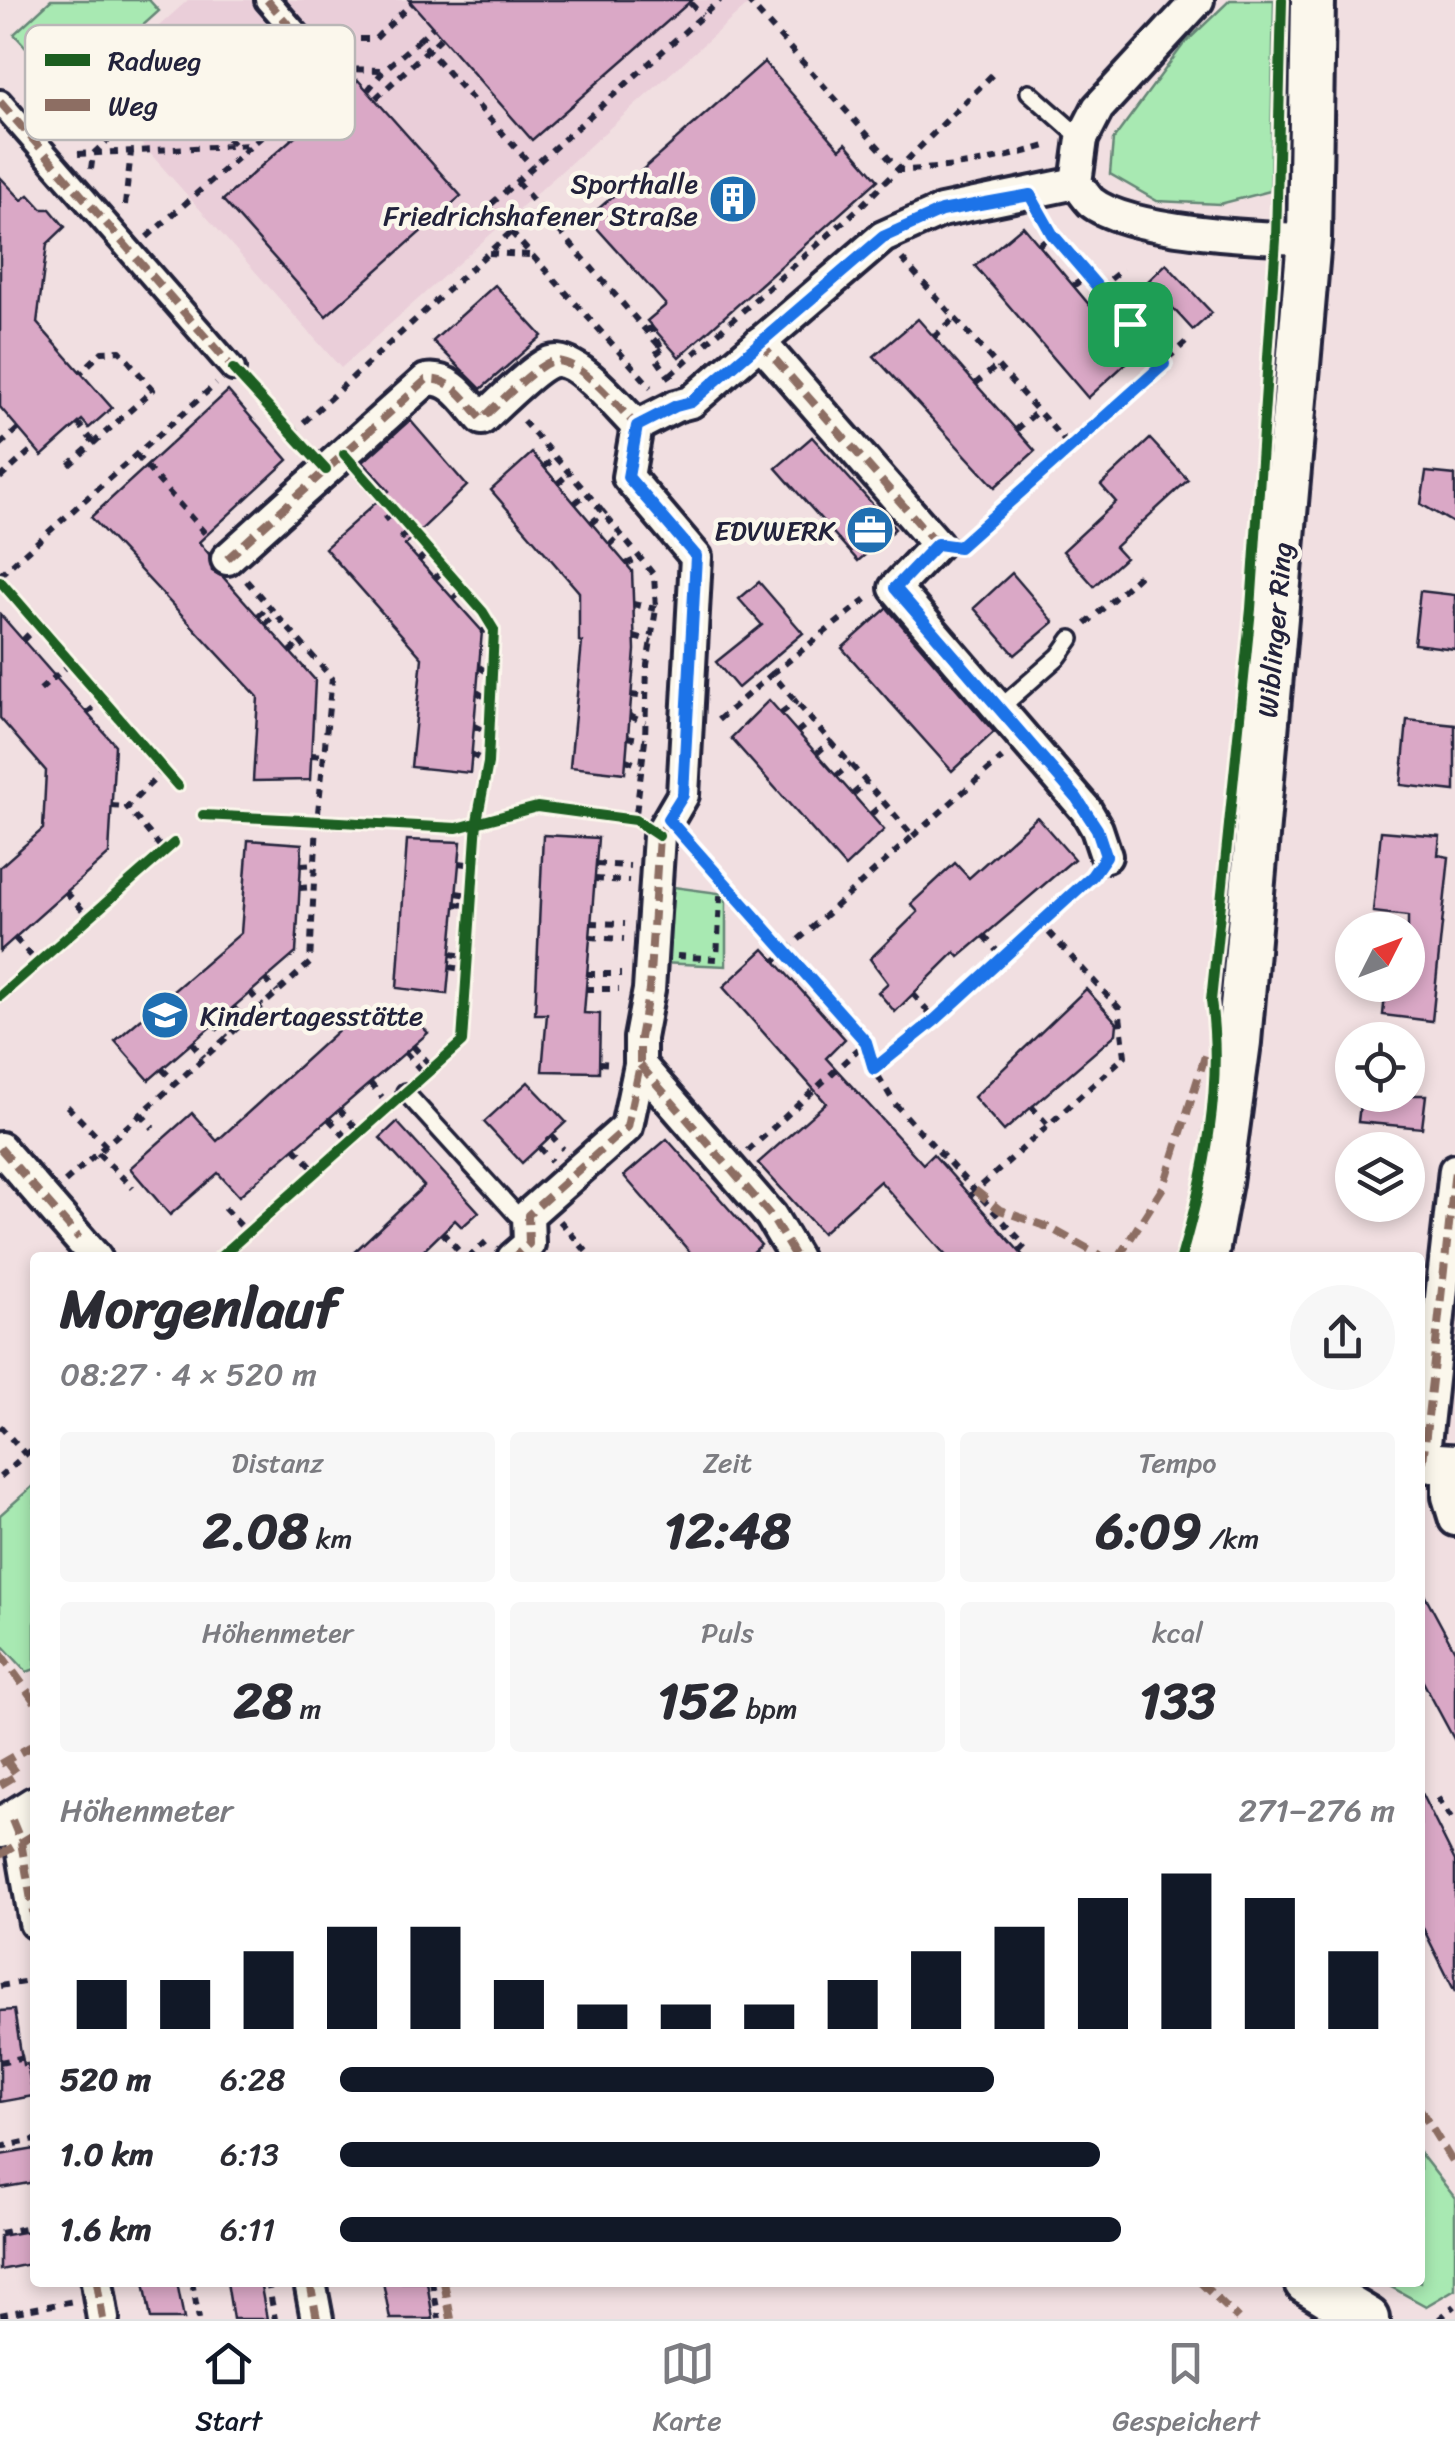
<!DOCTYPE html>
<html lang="de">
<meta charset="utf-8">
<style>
body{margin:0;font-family:Sriracha,sans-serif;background:#f7f7f7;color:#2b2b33;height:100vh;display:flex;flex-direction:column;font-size:38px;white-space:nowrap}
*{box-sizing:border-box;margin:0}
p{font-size:32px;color:#7c7c81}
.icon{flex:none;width:55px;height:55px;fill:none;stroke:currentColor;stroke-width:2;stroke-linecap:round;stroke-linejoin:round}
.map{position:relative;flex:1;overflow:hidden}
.sheet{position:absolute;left:30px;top:1252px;width:1395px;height:1035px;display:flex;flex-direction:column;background:#fff;border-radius:10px;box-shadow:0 5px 15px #0003}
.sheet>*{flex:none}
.needle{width:65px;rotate:48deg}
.tools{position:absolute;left:1335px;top:912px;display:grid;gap:20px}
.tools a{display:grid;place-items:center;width:90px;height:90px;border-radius:50%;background:#fff;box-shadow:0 5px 15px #0003;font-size:50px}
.pin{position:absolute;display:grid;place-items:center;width:85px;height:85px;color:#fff;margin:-42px;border-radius:20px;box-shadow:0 5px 15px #0006}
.round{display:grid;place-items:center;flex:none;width:105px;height:105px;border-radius:52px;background:#f7f7f7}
.head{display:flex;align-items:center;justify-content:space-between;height:170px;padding:0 30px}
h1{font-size:55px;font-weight:700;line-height:75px}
.stats{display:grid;grid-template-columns:repeat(3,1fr);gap:15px;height:170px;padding:10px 30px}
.stats div{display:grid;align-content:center;border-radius:10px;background:#f7f7f7;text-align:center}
.stats b{font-size:50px;font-weight:700}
.stats small{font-size:28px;font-weight:400}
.stats p{font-size:28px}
.chart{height:280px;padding:20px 30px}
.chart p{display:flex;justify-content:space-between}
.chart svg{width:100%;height:180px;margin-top:10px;stroke:#111827;stroke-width:6}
ul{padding:0 30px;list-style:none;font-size:32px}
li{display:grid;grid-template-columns:160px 120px 1fr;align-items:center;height:75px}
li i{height:25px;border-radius:12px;background:#111827}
.menu{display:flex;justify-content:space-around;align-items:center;height:140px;border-top:2px solid #e1e1e2;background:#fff;font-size:28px;color:#7c7c81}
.menu a{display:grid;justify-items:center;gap:5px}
.menu .selected{color:#111827}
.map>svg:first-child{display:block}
.built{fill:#eaced9}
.green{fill:#a8e9b2;stroke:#658676;stroke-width:2.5}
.building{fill:#daa8c6;stroke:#22223b;stroke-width:2.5}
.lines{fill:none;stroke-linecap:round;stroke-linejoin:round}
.service-casing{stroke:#22223b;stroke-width:22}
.pedestrian-casing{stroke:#22223b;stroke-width:30}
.minor-casing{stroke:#22223b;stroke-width:38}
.tertiary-casing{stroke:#22223b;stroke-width:45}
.secondary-casing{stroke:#22223b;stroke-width:50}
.path{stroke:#22223b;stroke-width:6;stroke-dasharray:8 8;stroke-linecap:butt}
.service{stroke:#fbf7ec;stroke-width:15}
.pedestrian{stroke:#fbf7ec;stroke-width:22}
.minor{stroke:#fbf7ec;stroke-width:30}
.tertiary{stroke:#fbf7ec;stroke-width:38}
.secondary{stroke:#fbf7ec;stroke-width:42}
.path-bridge{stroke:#22223b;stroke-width:6;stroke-dasharray:8 8;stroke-linecap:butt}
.quiet{stroke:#8d6e63;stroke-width:8;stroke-dasharray:15 8;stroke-linecap:butt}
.cycleway-casing{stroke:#fbf7ec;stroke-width:16}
.cycleway{stroke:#1b5e20;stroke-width:10}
.route-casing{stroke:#fff;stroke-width:20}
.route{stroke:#1a73e8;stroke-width:12}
.labels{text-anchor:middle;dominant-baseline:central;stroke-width:9;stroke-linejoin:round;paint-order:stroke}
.poi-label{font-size:28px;fill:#22223b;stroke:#fbf7ec;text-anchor:end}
.street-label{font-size:28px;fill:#22223b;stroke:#fbf7ec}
.key{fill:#fbf7ec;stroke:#bab7b7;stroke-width:2.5}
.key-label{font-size:28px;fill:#22223b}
</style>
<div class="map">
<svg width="1455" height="2319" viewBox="0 0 1455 2319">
<rect width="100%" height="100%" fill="#f1dfe1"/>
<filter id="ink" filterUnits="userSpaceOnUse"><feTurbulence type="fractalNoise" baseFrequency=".01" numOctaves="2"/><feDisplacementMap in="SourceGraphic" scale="20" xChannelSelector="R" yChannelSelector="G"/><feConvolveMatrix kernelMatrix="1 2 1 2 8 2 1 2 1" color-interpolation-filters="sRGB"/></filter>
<g filter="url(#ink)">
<polygon class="built" points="188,0 753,0 341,368 91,87"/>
<g class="green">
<polygon points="51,0 149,0 159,11 68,93 14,34"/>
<polygon points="1230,0 1274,0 1270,191 1220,204 1157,201 1110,174 1113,140 1183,45"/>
<polygon points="666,886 726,894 726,966 661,963"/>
<polygon points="35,1484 35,1669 27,1672 0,1643 0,1515"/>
<polygon points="1420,2153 1455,2198 1455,2289 1426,2306 1384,2283 1420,2282"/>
</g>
<g class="building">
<polygon points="409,0 692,0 532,140"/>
<polygon points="764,62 840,149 846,143 878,180 679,357 647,321 666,305 588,218"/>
<polygon points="358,80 461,196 326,316 223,200"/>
<polygon points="0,177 22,200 29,195 42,209 50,209 65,227 47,244 37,323 112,408 89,428 82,420 42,456 0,407"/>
<polygon points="1023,226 1133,357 1088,398 975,266"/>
<polygon points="1166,264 1212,313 1193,330 1148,281"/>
<polygon points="495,285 542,336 481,389 433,341"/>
<polygon points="918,319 1035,451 995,487 874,356"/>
<polygon points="228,391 288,460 199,542 209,554 212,571 223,577 315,680 310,780 253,781 258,697 91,517"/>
<polygon points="410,420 467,486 405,545 482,631 470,773 411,767 422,658 325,548 389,491 363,462"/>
<polygon points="812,437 895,529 858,561 776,468"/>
<polygon points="1150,439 1188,480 1115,547 1125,558 1094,586 1063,551 1116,502 1101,485"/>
<polygon points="532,453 632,571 635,650 625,773 570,767 582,642 579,641 579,592 491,490"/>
<polygon points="1426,472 1455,475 1455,524 1421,504"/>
<polygon points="1012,573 1054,622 1015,655 974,608"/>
<polygon points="759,582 803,633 738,688 716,662 762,625 739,599"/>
<polygon points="1420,591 1455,595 1455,649 1414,644"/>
<polygon points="887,608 994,732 952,771 842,648"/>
<polygon points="0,614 115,745 109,854 0,951 0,867 43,829 46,771 0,718"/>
<polygon points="769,700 884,830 845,867 731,738"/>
<polygon points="1407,720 1455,725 1455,791 1401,785"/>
<polygon points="1037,817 1074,859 959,957 955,952 895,1012 878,992 888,983 870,959 918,912 911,904 955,863 969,878"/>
<polygon points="1381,831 1440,836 1438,855 1449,857 1432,1021 1383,1015 1386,985 1408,985 1408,916 1373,912"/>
<polygon points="543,835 598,838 584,1013 600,1014 599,1072 542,1071 547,1014 535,1014"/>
<polygon points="248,840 302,844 296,953 149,1080 115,1041 241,933"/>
<polygon points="407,840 461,842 447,994 397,988"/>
<polygon points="764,949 845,1039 826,1058 923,1164 933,1154 1025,1258 948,1258 880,1181 822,1233 758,1163 826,1103 723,987"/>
<polygon points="1086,989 1117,1023 1116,1034 1004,1131 974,1097"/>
<polygon points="381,1011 411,1014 428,1033 239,1196 218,1173 170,1215 130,1168 192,1113 217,1141 356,1014 365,1025"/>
<polygon points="528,1082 566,1122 522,1163 484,1122"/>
<polygon points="1361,1095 1426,1095 1422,1128 1358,1122"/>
<polygon points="397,1122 479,1212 462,1227 455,1220 416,1258 348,1258 424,1186 380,1138"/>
<polygon points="667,1139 761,1245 747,1258 695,1258 624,1176"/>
<polygon points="1420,1586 1455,1651 1455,1741 1420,1676"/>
<polygon points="1420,1791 1455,1861 1455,1992 1420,1922"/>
<polygon points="14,2010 23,2065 27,2064 33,2096 0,2102 0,2011"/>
<polygon points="35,2149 35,2182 0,2188 0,2155"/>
<polygon points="35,2230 35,2263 0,2270 0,2236"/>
<polygon points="144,2282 177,2282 184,2319 151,2319"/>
<polygon points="227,2282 260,2282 267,2319 233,2319"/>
<polygon points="383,2282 427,2282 433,2319 390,2319"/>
</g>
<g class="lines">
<g class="service-casing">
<g id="service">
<polyline points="1029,92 1082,139"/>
<polyline points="1000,708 1059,656 1071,639"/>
<polyline points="405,1092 516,1214 528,1215"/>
</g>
</g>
<g class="pedestrian-casing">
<g id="pedestrian">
<polyline points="267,0 302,40"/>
<polyline points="0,102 233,369"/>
</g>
</g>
<g class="minor-casing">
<g id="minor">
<path d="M1198 0 1098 108 1082 139 1076 183C1081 189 1086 197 1091 202 1128 232 1260 238 1309 239"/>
<polyline points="760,342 937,544 895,588 1086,810 1097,829 1106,856"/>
<polyline points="637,426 676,406 691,402 883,237 941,211 1076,183"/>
<path d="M227 559 426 380C452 376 466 402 482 419 496 406 535 367 550 362 576 353 618 408 637 426"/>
<polyline points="640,1065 771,1216 796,1258"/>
<polyline points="0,1148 96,1258"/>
<polyline points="513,1258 529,1244 528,1215 627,1127 640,1065 640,1038 649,990 659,836 683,795 696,557 628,477 637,426"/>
<polyline points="1423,1462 1455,1170"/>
<polyline points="1448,1464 1448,1497 1455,1520"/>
<polyline points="12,1820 21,1842 35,1923"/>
<polyline points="97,2282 103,2319"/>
<polyline points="310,2282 317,2319"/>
</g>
</g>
<g class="tertiary-casing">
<g id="tertiary">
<polyline points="1420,1462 1455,1464"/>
<polyline points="0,1828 35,1806"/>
</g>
</g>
<g class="secondary-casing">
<g id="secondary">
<polyline points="1206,1258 1220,1182 1239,1042 1309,239 1313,0"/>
<polyline points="1306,2282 1368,2319"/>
</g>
</g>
<g class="path">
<path d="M747 0 899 170C952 169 1001 160 1052 144"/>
<polyline points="690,3 702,15"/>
<polyline points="328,39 375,39 412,3"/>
<polyline points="419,40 433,27"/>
<polyline points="339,69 339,38"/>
<polyline points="175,78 234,145"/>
<polyline points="368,90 384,70 419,40 533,167"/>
<polyline points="299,103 302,62"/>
<polyline points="78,154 250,145"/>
<polyline points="91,169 93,154 215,40 283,117"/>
<polyline points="517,182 662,349 647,321"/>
<polyline points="125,205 131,152"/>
<polyline points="1044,220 1087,276 1164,364"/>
<polyline points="511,232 651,387"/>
<polyline points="147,237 339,69 384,70"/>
<polyline points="1039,245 1052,234"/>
<polyline points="489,253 531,255"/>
<polyline points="902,259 1071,448"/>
<polyline points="1073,286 1087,276"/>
<polyline points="1098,289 1123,269"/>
<polyline points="1129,324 1152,303"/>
<polyline points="1107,325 1121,313"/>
<polyline points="934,337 955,318"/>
<polyline points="662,349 654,355 670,378"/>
<polyline points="670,375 858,209 994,73"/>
<polyline points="975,384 997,366"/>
<polyline points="523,421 587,493 654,575 656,609 647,665 645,740 636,814"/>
<polyline points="78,423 94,443"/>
<polyline points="1016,430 1038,411"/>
<polyline points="292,433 511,232 488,207 720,0"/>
<polyline points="0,445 18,429"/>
<polyline points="136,455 210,539"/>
<polyline points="69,465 153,390 120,351 102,352 80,373"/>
<polyline points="544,467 556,457"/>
<polyline points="0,478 35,447"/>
<polyline points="558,483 570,473"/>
<polyline points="575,503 587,493"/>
<polyline points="384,520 394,512"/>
<polyline points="591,523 606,511"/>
<polyline points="400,539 410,530"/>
<polyline points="966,541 1186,342"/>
<polyline points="610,545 621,534"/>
<polyline points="419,560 429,551"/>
<polyline points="626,564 641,557"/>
<polyline points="0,575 216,384"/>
<polyline points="435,578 445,569"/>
<polyline points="453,599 463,589"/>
<polyline points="633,604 656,609"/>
<polyline points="258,616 269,606"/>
<polyline points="265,624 276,614"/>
<polyline points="1086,624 1145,570"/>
<polyline points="482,631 494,630"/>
<polyline points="634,637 652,642"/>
<polyline points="23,640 38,625"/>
<polyline points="290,652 301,642"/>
<polyline points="479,667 492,675"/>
<polyline points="772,674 869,597"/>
<polyline points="40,690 71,663"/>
<polyline points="477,692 490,700"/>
<polyline points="631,695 647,697"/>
<polyline points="87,713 103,700"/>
<polyline points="781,713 798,700"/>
<polyline points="630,716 645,723"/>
<polyline points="718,720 772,674 913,836 775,961"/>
<polyline points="474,726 489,733"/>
<polyline points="797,732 813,719"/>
<polyline points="627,737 645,740"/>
<polyline points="817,753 832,740"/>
<polyline points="471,754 488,763"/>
<polyline points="311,755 325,756"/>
<polyline points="626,760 642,766"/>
<polyline points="164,770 127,807 164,851"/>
<polyline points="836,776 851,764"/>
<polyline points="853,794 867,782"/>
<polyline points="111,806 127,807"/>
<polyline points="871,814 884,803"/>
<polyline points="913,836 1002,758"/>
<polyline points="688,843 866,1042 874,1069 895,1104 1025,1245 1019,1251"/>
<polyline points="459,863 475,865"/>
<polyline points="596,864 630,866"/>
<polyline points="301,865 315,864"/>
<polyline points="595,879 629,881"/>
<polyline points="299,888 314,887"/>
<polyline points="66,892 89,917"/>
<polyline points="456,893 474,896"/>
<polyline points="455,904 473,906"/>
<polyline points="591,923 625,924"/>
<polyline points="984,936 1002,957"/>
<polyline points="590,937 624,939"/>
<polyline points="15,938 38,963"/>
<polyline points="451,954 470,957"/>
<polyline points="677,956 717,959 721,877"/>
<polyline points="449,967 469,970"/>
<polyline points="587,974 621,974"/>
<polyline points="265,979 277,992"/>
<polyline points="586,989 619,989"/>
<polyline points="250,992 262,1006"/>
<polyline points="913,994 935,1019"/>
<polyline points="233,1007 245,1021"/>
<polyline points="214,1024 227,1037"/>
<polyline points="192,1043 204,1057"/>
<polyline points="413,1046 433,1068"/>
<polyline points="405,1052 425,1075"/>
<polyline points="599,1063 614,1064"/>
<polyline points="162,1069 176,1083"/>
<polyline points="874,1069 935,1019 1039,922"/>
<polyline points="370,1083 382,1097"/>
<polyline points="67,1106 106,1146"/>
<polyline points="1031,1106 1048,1125"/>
<polyline points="339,1109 360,1133"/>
<polyline points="141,1114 153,1128"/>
<polyline points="329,1119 350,1142"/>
<polyline points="551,1135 563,1149"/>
<polyline points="539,1147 551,1161"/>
<polyline points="295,1148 316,1171"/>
<polyline points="748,1151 866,1042"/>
<polyline points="98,1153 133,1188"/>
<polyline points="65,1182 310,963 317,822 332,678 244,578"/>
<polyline points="970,1196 1125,1056 1119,1008 1039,922 1090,877"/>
<polyline points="224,1208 247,1232"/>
<polyline points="560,1221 592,1258"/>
<polyline points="442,1232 465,1258"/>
<polyline points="226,1251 231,1258"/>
<polyline points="423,1251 429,1258"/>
<polyline points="468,1258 486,1242"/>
<polyline points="0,1426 25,1454"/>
<polyline points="0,1477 35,1446"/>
<polyline points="1438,1798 1455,1825"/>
<polyline points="0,1986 35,1980"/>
<polyline points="0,2062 35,2055"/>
<polyline points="0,2147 35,2140"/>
<polyline points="0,2233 35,2226"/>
<polyline points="192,2282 199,2319"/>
<polyline points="268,2282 275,2319"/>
<polyline points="432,2282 439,2319"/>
<polyline points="0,2315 74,2301"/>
<polyline points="1439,2319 1455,2306"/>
</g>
<use href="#service" class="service"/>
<use href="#pedestrian" class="pedestrian"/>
<use href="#minor" class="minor"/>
<use href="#tertiary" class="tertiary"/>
<use href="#secondary" class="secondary"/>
<polyline class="path-bridge" points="376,98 442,37"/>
<g class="quiet">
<polyline points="267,0 302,40"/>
<polyline points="0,102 237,373"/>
<polyline points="760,342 937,544 895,588 1086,810 1097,829 1106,856"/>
<path d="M227 559 426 380C452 376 466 402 482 419 496 406 535 367 550 362 576 353 618 408 637 426L628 477 696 557 683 795 659 836 649 990 640 1038V1065L627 1127 528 1215 529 1244 513 1258"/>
<polyline points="640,1065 771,1216 796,1258"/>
<polyline points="0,1148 79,1238"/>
<polyline points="975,1190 1000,1210 1050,1228 1105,1258"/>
<polyline points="1118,1258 1164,1186 1206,1053"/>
<polyline points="1423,1462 1455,1170"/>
<polyline points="0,1653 35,1702"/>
<polyline points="0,1764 35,1744"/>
<polyline points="0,1785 17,1775 6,1760"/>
<polyline points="12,1820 21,1842 35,1923"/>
<polyline points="0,1855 35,1834"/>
<polyline points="1420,2109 1455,2166"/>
<polyline points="97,2282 103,2319"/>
<polyline points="310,2282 317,2319"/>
<polyline points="444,2282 451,2319"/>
<polyline points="1200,2282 1238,2319"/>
</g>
<g class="cycleway-casing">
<g id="cycleway">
<polyline points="233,369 326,470"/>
<polyline points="0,581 178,786"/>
<polyline points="203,815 457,828 537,807 635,820 659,836"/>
<polyline points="0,996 174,843"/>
<polyline points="219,1258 462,1042 477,821 488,763 494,630 483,612 344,454"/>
<path d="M1181 1258C1205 1175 1223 1087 1211 1001L1251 609 1276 239 1282 0"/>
</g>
</g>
<use href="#cycleway" class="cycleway"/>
</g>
</g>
<g class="lines" filter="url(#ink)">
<g class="route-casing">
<polygon id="route" points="1030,195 1052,234 1164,364 959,547 937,544 895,588 1076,797 1097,829 1106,856 1092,876 936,1019 874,1069 866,1042 668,819 683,795 696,556 628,477 637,426 676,406 691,402 883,237 941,211"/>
</g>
<use href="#route" class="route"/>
</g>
<defs>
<g id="building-disc" transform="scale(2.5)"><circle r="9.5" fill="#1f6fb2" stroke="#fbf7ec"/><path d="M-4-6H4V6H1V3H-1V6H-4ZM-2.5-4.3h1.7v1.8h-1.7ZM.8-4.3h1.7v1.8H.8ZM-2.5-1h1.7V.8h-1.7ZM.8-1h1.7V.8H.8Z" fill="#fff"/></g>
<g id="office-disc" transform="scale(2.5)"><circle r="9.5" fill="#1f6fb2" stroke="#fbf7ec"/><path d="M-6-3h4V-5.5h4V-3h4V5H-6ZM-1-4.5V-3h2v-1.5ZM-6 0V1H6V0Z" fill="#fff"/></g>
<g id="school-disc" transform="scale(2.5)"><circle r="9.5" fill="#1f6fb2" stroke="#fbf7ec"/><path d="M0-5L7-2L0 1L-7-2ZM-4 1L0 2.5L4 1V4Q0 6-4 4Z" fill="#fff"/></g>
</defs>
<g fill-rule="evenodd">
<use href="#building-disc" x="733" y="199"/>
<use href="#office-disc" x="870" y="530"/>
<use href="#school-disc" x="165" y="1015"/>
</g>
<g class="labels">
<g class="poi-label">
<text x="698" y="183">Sporthalle<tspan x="698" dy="32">Friedrichshafener Straße</tspan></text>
<text x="835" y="530">EDVWERK</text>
<text x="200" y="1015" text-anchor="start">Kindertagesstätte</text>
</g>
<g class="street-label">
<text transform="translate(1275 630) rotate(-85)">Wiblinger Ring</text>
</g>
</g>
<rect x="25" y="25" width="330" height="115" rx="15" class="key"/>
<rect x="45" y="54" width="45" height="12" fill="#1b5e20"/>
<rect x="45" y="99" width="45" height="12" fill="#8d6e63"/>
<g class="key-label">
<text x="108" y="70">Radweg</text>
<text x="108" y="115">Weg</text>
</g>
</svg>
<div class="tools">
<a><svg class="needle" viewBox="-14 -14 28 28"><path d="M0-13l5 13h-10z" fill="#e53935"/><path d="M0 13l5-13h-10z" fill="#7c7c81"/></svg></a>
<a><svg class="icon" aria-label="locate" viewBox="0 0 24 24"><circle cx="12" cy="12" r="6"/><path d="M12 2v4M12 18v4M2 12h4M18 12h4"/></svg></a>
<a><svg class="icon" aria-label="layers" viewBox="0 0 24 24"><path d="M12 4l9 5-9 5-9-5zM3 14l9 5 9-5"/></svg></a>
</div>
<div class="pin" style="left:1130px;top:324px;background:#1e9e55"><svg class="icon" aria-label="arrive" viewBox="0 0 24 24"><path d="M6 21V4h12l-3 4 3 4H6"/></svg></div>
<section class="sheet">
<div class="head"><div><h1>Morgenlauf</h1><p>08:27 · 4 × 520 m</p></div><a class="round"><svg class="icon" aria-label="share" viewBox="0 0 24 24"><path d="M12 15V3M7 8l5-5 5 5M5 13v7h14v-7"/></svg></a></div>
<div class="stats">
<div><p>Distanz</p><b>2.08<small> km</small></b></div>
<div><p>Zeit</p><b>12:48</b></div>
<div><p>Tempo</p><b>6:09<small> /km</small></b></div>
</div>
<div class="stats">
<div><p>Höhenmeter</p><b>28<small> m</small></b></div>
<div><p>Puls</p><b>152<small> bpm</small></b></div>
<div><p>kcal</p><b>133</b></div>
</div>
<div class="chart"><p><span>Höhenmeter</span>271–276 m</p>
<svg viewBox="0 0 160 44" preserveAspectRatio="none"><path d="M5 44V32M15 44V32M25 44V25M35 44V19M45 44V19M55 44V32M65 44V38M75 44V38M85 44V38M95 44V32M105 44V25M115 44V19M125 44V12M135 44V6M145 44V12M155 44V25"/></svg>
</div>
<ul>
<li><b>520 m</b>6:28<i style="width:62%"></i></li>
<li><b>1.0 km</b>6:13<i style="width:72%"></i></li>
<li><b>1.6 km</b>6:11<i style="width:74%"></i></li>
</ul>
</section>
</div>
<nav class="menu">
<a class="selected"><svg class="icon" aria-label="home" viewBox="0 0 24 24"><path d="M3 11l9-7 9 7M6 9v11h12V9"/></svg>Start</a>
<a><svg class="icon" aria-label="map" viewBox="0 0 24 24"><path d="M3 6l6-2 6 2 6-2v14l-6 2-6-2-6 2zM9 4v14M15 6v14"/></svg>Karte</a>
<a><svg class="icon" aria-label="saved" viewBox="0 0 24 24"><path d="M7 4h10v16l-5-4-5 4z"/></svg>Gespeichert</a>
</nav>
